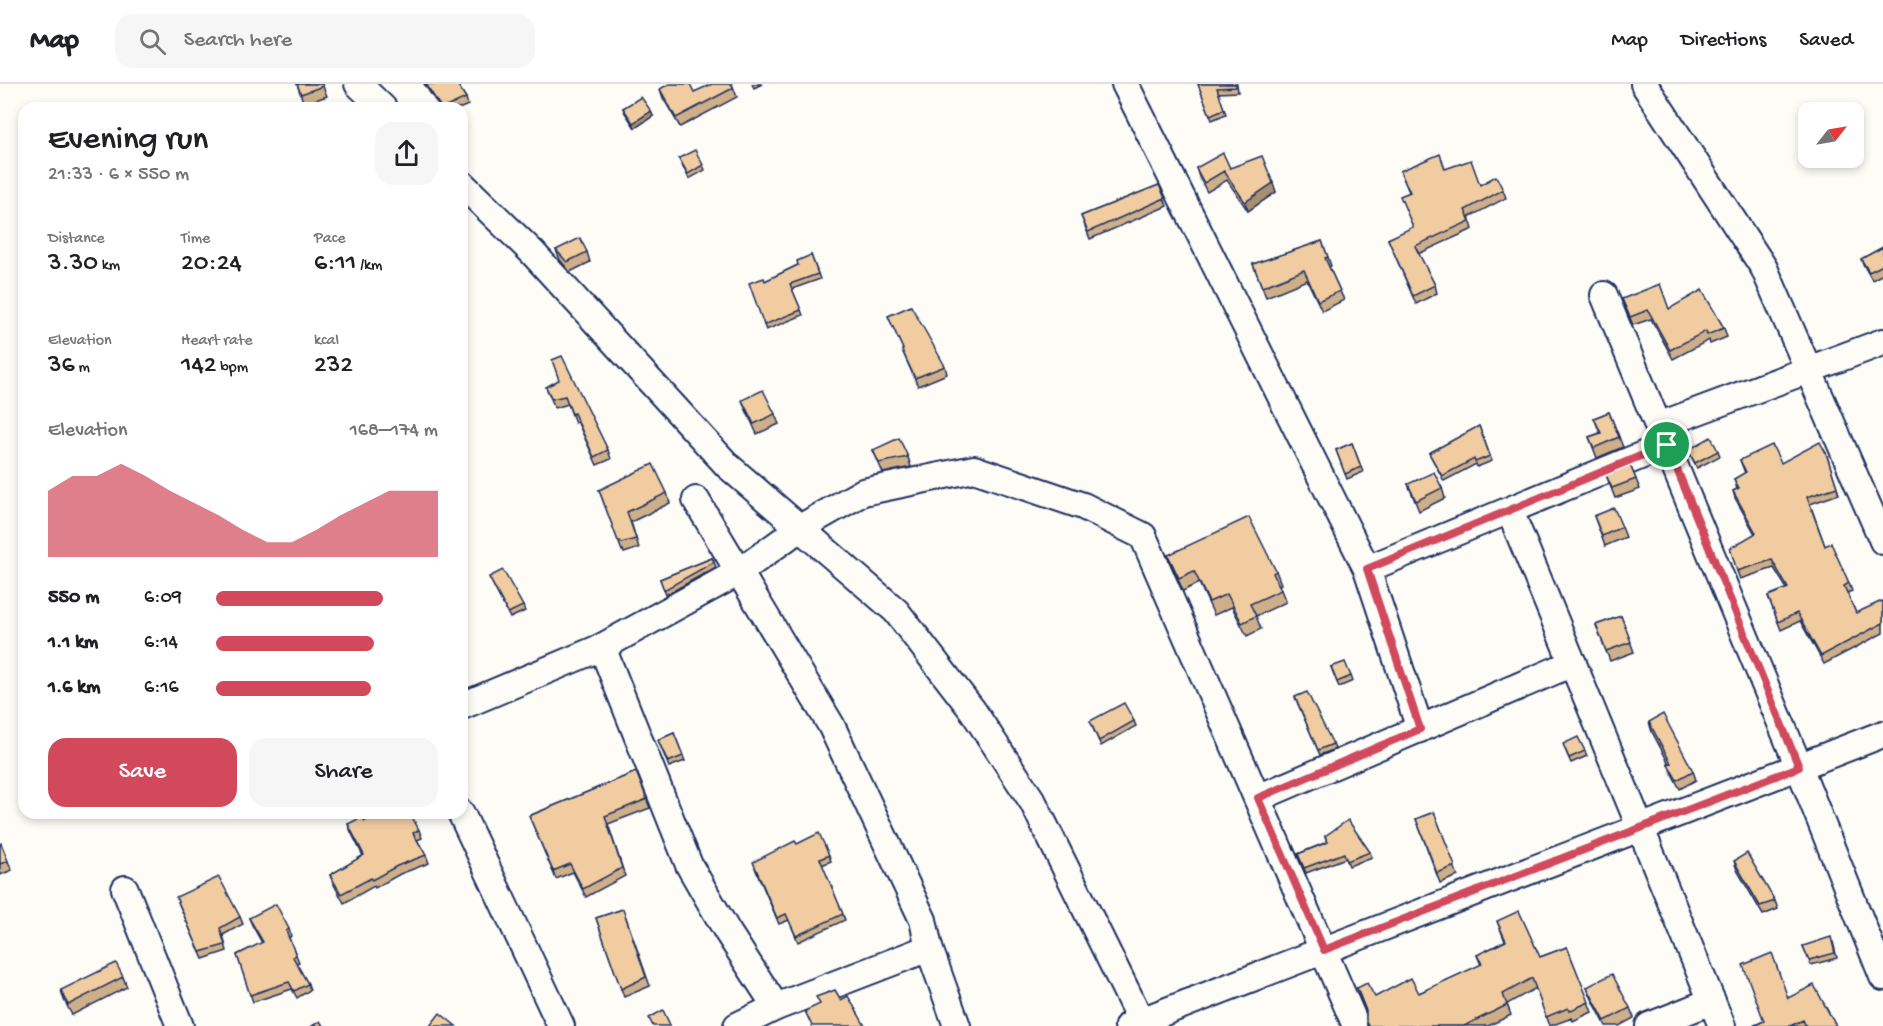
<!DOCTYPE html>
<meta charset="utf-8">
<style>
body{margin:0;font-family:"Gochi Hand",sans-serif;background:#f6f6f6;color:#202124;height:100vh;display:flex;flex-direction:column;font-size:22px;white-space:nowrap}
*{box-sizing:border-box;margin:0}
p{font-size:20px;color:#757577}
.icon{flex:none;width:33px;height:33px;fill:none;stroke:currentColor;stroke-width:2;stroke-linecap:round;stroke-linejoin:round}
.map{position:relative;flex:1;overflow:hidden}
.details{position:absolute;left:18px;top:18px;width:450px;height:717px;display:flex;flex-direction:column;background:#fff;border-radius:18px;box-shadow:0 3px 9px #0003}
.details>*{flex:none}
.needle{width:39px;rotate:59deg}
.controls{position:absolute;left:1798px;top:18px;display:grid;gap:12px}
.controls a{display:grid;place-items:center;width:66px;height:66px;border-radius:12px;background:#fff;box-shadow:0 3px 9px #0003;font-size:30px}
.pin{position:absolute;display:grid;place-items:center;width:51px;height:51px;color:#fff;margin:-26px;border:3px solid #fff;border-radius:50%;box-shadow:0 2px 6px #0007}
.round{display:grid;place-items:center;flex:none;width:63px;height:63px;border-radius:18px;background:#f6f6f6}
.head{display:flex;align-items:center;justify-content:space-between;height:102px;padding:0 30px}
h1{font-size:33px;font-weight:600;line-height:45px}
.figures{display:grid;grid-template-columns:repeat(3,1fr);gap:9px;height:102px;padding:6px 30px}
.figures div{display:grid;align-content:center}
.figures b{font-size:26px;font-weight:600}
.figures small{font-size:16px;font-weight:400}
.figures p{font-size:16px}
.chart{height:168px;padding:12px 30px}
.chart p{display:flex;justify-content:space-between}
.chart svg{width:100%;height:108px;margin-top:6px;fill:#d1495b;opacity:.7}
.button{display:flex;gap:12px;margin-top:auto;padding:12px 30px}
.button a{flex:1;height:69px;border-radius:18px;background:#d1495b;color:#fff;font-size:24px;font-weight:600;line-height:69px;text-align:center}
.button a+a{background:#f6f6f6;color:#202124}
ul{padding:0 30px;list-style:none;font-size:20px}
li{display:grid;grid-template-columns:96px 72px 1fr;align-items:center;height:45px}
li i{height:15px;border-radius:8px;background:#d1495b}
header{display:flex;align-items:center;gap:36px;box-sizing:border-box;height:84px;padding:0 30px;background:#fff;border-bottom:2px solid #e0e0e0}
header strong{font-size:28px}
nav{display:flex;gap:33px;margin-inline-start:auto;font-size:21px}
.search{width:420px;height:54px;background:#f6f6f6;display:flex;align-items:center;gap:15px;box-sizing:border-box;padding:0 21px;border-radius:18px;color:#757577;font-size:22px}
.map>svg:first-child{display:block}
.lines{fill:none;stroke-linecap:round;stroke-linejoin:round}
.minor-casing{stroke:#1b2f5e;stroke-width:30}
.minor{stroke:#fdfcf7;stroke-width:26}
.wall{fill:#cfaf8a;stroke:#1b2f5e;stroke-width:1.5}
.shaded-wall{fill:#a98f71;stroke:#1b2f5e;stroke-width:1.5}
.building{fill:#f1cca1;stroke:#1b2f5e;stroke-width:1.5}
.route-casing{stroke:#fff;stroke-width:12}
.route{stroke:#d1495b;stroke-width:8}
</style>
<header>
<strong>Map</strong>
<div class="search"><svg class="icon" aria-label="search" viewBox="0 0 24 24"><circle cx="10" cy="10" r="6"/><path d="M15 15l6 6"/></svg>Search here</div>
<nav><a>Map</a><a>Directions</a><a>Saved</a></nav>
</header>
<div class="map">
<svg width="1883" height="942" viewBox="0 0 1883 942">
<rect width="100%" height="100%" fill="#fdfcf7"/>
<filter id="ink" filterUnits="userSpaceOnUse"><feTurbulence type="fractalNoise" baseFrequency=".0167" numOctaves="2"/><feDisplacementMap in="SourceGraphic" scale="12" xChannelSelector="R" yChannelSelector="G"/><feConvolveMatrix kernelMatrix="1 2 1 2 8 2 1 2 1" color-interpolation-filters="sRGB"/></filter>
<g filter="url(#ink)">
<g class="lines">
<g class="minor-casing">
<g id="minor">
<polyline points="358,0 383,24"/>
<polyline points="1125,0 1367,485 1420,645"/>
<polyline points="1644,0 1764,184 1883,457"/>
<polyline points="462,100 532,168 728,382 896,527 973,627 1033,718 1141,937"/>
<polyline points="1604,211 1799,683 1883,893"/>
<polyline points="1658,342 1883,258"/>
<polyline points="696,416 831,641 923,836 929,864 957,942"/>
<polyline points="1510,427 1722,942"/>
<polyline points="1367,485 1667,361"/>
<polyline points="602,563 689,781 727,847 776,923"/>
<polyline points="462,622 602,563 739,488 800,444 863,408 974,385 1083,422 1143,452 1356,942"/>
<polyline points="1258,714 1573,579"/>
<polyline points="461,729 561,942"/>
<polyline points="125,805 180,942"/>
<polyline points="737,942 776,923 929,864"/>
<polyline points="1128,942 1883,650"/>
<polyline points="1649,942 1712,917"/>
</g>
</g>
<use href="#minor" class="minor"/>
</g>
<g class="wall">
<polygon points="297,0 322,0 327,12 304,20"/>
<polygon points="424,0 457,0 466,14 468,21 461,24 440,24"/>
<polygon points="732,0 737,13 680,43 663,14 660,5 694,8"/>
<polygon points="752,0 762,0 754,4"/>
<polygon points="1198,0 1237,0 1238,8 1218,9 1226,30 1212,36"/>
<polygon points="623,24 653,32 635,44 625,29"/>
<polygon points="679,74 703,81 705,86 689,95"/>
<polygon points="1196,84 1230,84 1276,108 1248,127 1227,96 1207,108 1199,93"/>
<polygon points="1445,85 1480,101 1503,106 1506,114 1469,133 1473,145 1418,170 1435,201 1437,209 1416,220 1388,155 1413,144 1409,108 1400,87"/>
<polygon points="1159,101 1167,122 1090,155 1081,132"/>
<polygon points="1322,157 1331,182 1329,183 1344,216 1322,227 1307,196 1266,213 1253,180"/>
<polygon points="1883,163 1883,190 1872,196 1864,182 1861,175"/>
<polygon points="556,166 587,168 590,178 570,188 560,176"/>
<polygon points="811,171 820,195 792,205 803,231 766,246 764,241 765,197 798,181"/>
<polygon points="1622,215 1669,225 1724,244 1727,253 1710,260 1709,256 1673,275 1651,235 1633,241"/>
<polygon points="888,232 945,282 947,290 918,302 905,273 902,266 903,265"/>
<polygon points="559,296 608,366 611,375 597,381 577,337 575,339 568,320 555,324 546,303"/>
<polygon points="742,316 775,330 779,340 757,350 746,326"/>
<polygon points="1609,328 1623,363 1597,374 1589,353 1600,349 1594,334"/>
<polygon points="1479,342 1492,377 1477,383 1476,380 1444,397 1429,369"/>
<polygon points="1352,359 1363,388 1347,395 1336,366"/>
<polygon points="873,366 908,373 911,383 883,389"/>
<polygon points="1688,366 1718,367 1720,372 1697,384"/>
<polygon points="1826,369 1839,410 1810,420 1825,462 1849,499 1852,507 1847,509 1856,529 1883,518 1883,549 1824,580 1800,537 1781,546 1768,512 1787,505 1774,484 1740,495 1737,487 1755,450 1735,414 1733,407 1737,405 1734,395 1745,389 1740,376 1781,379"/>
<polygon points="1630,381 1640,405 1615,414 1606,391"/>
<polygon points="1408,400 1442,404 1445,414 1419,427"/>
<polygon points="599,406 667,409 670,419 631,438 639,464 624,469 623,466 622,467"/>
<polygon points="1594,432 1622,443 1626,453 1605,462"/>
<polygon points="1168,471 1276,487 1281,500 1279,501 1286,518 1256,532 1261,545 1247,552 1232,523 1214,531 1199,499 1183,507"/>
<polygon points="712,474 716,483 666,511 660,495"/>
<polygon points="489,493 523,522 525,527 510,534"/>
<polygon points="1621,532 1634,568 1610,577 1596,541"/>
<polygon points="1331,583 1351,592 1353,597 1339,603"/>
<polygon points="1295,613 1333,660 1335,665 1320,671"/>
<polygon points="1134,637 1136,642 1101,662 1092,642"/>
<polygon points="1649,638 1693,687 1696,696 1680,705 1672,690 1668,680 1669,680 1652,648"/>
<polygon points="674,649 685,677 669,683 658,656"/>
<polygon points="1565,665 1585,667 1587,672 1571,679"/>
<polygon points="636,688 650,724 608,740 625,792 586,813 573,788 556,795 529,732"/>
<polygon points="1434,728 1458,792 1440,799 1416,735"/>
<polygon points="365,737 419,746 422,754 417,756 426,771 429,779 400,790 375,804 374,802 344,819 333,799 330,791 363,772 351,748 348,740"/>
<polygon points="1325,752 1370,768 1372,773 1349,782 1346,774 1306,789 1298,770 1327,758"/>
<polygon points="0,760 12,786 0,791"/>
<polygon points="797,760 829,771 831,777 822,781 845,836 798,858 789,836 779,840 755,784"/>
<polygon points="1734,777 1775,817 1778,825 1763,831 1737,786"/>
<polygon points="179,820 240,833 243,840 223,851 227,867 203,875"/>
<polygon points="623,825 650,902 624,913 596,834"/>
<polygon points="249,834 289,845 291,852 289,854 299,878 296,879 308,900 310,906 297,914 292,905 253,918 237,871 262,859 252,841"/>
<polygon points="1497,837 1540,873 1567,863 1592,928 1573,937 1572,934 1550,942 1536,904 1507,920 1511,931 1488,942 1367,942 1366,928 1357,904 1375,913 1419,909 1481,881 1477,871 1505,857"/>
<polygon points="1833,858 1837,874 1811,881 1803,862"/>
<polygon points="123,893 127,903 72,931 64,916 61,906"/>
<polygon points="1587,903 1630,924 1634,934 1619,942 1606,942 1591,913"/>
<polygon points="1788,914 1836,942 1753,942 1764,937"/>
</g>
<g class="shaded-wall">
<polygon points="651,27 653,32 635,44 633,39"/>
<polygon points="1273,99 1276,108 1248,127 1245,118"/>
</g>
<g class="building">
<polygon points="297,0 322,0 323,2 301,10"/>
<polygon points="426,0 457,0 466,14 444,24 441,24"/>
<polygon points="669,0 690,0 694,8 712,0 732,0 733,4 676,34 660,5"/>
<polygon points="1198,0 1236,0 1236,3 1217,4 1224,25 1210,31"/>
<polygon points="641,13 651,27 633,39 623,24"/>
<polygon points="695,66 703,81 688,90 679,74"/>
<polygon points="1223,69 1230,84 1262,72 1273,99 1245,118 1224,87 1204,99 1196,84"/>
<polygon points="1440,70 1445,85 1471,76 1480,101 1496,92 1503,106 1465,126 1470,137 1415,162 1435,201 1413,212 1388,155 1413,143 1400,112 1410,108 1400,87"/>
<polygon points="1159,101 1165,114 1088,148 1081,132"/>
<polygon points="580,154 587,168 567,178 556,166"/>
<polygon points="1322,157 1328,173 1325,174 1340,207 1318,217 1304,186 1262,203 1253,180"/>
<polygon points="1883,163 1883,181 1869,188 1861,175"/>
<polygon points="811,171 818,190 790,200 801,226 764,241 749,199 764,194 765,197 798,181 797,177"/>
<polygon points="1660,200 1669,225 1702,206 1724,244 1707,251 1706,247 1670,266 1648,226 1630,233 1622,215"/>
<polygon points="911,222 945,282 915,294 902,266 903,265 888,232"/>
<polygon points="562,272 608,366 594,373 574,329 572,330 565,312 552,315 546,303 559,296 552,276"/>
<polygon points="763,306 775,330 754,340 742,316"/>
<polygon points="1609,328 1619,353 1594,364 1589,353 1601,349 1594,334"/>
<polygon points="1479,342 1490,372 1475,378 1474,375 1442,392 1429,369"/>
<polygon points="1711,353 1718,367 1695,379 1688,366"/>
<polygon points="899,354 908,373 879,379 873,366"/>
<polygon points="1820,358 1826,369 1837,403 1807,413 1825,462 1831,459 1849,499 1844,502 1856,529 1882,517 1883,518 1883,539 1821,572 1797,529 1778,538 1768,512 1788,504 1772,476 1737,487 1730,464 1756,449 1733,407 1739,404 1734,395 1746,388 1740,376 1772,361 1781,379"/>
<polygon points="1352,359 1361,383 1345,390 1336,366"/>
<polygon points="653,380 667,409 627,428 636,455 621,459 620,457 618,457 599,406"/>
<polygon points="1630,381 1636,395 1612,404 1606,391"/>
<polygon points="1434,388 1442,404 1416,417 1408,400"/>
<polygon points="1614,424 1622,443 1602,452 1594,432"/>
<polygon points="1249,433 1276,487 1273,489 1281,506 1250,520 1256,532 1242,539 1227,510 1209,518 1194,487 1179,494 1168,471"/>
<polygon points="712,474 714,478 664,506 660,495"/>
<polygon points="503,486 523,522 508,529 489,493"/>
<polygon points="1621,532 1631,558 1606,567 1596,541"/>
<polygon points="1345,578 1351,592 1337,598 1331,583"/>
<polygon points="1307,608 1333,660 1318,666 1295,613"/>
<polygon points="1124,619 1134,637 1099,657 1090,637"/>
<polygon points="1663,630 1693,687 1677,696 1668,680 1671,679 1649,638"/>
<polygon points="674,649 683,672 668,678 658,656"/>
<polygon points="1578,653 1585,667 1569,674 1563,660"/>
<polygon points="636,688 647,715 605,732 622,784 583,805 570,780 553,787 529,732"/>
<polygon points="1434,728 1455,782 1437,789 1416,735"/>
<polygon points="381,729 410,729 419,746 413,749 426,771 397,782 372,796 371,794 341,810 330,791 364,771 348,740 362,733 365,737"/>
<polygon points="1348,736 1370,768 1347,777 1344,769 1304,784 1298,770 1328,758 1325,752"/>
<polygon points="819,749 829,771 820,775 843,830 796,852 786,830 777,834 753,778 795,757 797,760"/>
<polygon points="1,759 8,777 0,780 0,760"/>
<polygon points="1747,769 1775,817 1760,822 1734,777"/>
<polygon points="219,793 240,833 220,844 225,861 200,868 176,813"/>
<polygon points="276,820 289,845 286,847 296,871 293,873 308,900 294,907 289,898 250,911 237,871 263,858 249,834"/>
<polygon points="623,825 646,893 621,905 596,834"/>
<polygon points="1519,827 1540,873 1567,863 1589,918 1569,927 1568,924 1546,933 1532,894 1503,910 1507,921 1464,942 1368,942 1366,938 1366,927 1357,904 1367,899 1375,913 1411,894 1419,909 1482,880 1477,871 1506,857 1497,837"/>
<polygon points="1831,853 1835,869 1809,876 1803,862"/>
<polygon points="1772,869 1788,914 1814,901 1836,942 1806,942 1803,936 1790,942 1753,942 1764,937 1743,881"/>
<polygon points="116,879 123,893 68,921 61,906"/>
<polygon points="1612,890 1630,924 1605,937 1587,903"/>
<polygon points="835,906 841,916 848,912 865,942 812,942 805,927 820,920 816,913"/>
<polygon points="663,926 670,941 668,942 653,942 649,934"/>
<polygon points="440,929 456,942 430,942"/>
<polygon points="320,937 323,942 312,942"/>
</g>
</g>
<g class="lines" filter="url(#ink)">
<g class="route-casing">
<polygon id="route" points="1667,361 1799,683 1324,866 1258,714 1420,645 1367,485"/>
</g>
<use href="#route" class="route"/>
</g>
</svg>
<div class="controls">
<a><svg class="needle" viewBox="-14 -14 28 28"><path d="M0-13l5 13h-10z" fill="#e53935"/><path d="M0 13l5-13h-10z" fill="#757577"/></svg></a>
</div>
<div class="pin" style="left:1667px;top:361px;background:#1e9e55"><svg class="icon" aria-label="arrive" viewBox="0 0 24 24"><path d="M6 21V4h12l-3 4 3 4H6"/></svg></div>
<section class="details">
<div class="head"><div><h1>Evening run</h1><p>21:33 · 6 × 550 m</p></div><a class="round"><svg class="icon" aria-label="share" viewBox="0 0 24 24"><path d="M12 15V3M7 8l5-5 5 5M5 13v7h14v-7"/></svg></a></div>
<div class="figures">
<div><p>Distance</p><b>3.30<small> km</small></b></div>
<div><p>Time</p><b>20:24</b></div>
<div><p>Pace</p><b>6:11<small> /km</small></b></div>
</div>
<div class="figures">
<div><p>Elevation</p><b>36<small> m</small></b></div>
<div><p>Heart rate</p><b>142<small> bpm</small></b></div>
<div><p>kcal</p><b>232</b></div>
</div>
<div class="chart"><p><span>Elevation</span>168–174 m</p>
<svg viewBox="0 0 160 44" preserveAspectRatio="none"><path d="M0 44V17L10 11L20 11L30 6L40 11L50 17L60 22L70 27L80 33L90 38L100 38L110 33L120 27L130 22L140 17L150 17L160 17V44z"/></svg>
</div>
<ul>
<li><b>550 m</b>6:09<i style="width:75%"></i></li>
<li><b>1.1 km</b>6:14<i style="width:71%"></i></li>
<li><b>1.6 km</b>6:16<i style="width:70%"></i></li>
</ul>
<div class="button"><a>Save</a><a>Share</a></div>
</section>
</div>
